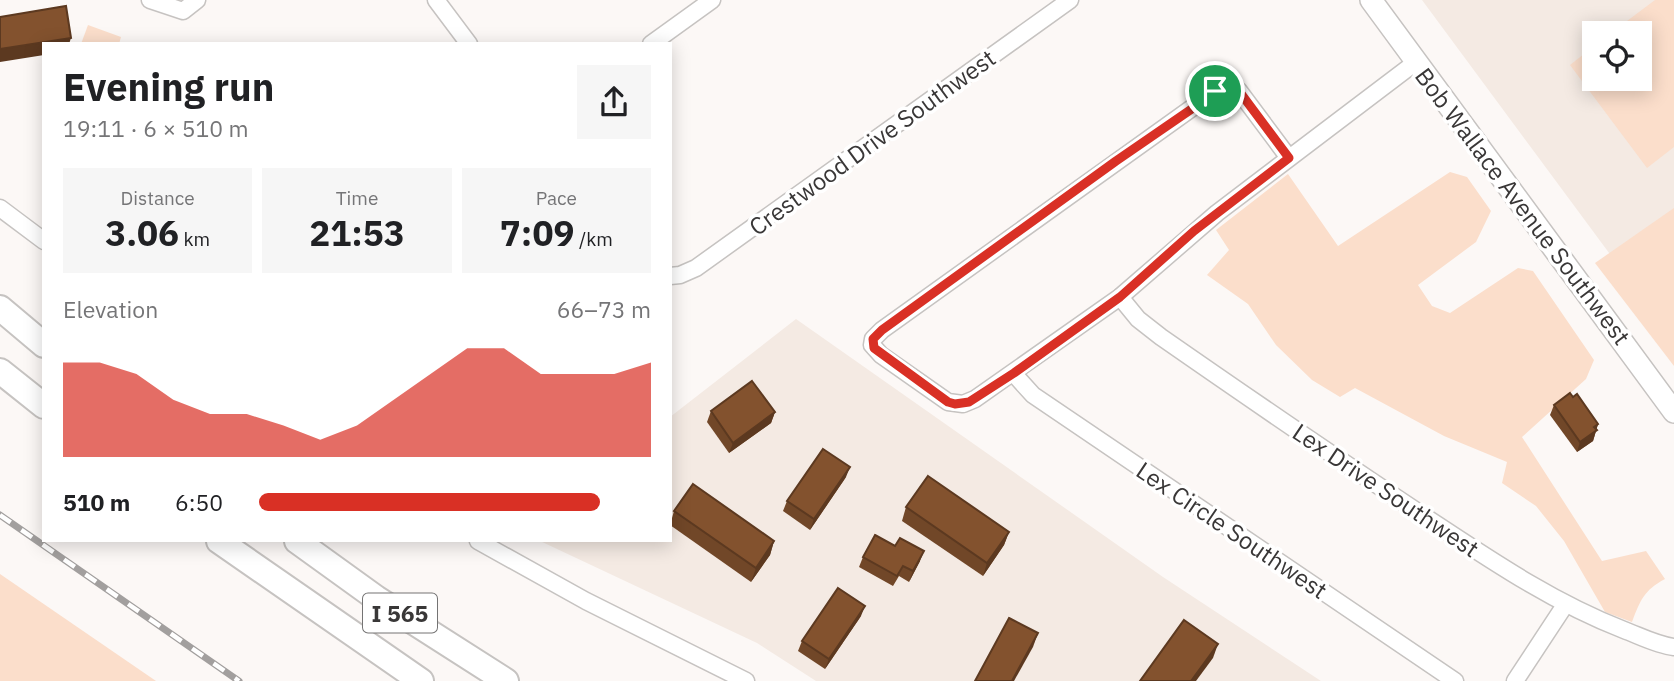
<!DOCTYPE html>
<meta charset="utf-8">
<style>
body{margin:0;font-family:"IBM Plex Sans",sans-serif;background:#f6f6f6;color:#202124;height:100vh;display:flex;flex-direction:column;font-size:26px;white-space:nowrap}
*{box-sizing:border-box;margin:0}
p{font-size:23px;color:#757577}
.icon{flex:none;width:38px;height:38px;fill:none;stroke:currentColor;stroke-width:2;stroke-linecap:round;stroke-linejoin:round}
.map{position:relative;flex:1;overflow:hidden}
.details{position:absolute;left:42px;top:42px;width:630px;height:500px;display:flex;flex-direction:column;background:#fff;border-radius:0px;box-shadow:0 4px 18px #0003}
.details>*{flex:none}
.tools{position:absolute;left:1582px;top:21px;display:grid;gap:14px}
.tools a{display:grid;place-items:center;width:70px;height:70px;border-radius:0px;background:#fff;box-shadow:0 4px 18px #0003;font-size:35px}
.pin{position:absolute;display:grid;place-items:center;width:60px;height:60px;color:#fff;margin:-30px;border:4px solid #fff;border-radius:50%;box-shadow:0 2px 7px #0007}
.round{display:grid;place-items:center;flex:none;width:74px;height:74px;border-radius:0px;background:#f6f6f6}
.summary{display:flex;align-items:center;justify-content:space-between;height:119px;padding:0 21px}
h1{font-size:38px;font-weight:800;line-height:52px}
.figures{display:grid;grid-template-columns:repeat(3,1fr);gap:10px;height:119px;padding:7px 21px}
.figures div{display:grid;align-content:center;border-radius:0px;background:#f6f6f6;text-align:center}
.figures b{font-size:35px;font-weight:800}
.figures small{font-size:19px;font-weight:400}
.figures p{font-size:19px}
.chart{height:196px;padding:14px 21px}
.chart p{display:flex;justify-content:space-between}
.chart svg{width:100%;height:126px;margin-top:7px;fill:#d93025;opacity:.7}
ul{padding:0 21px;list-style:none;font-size:23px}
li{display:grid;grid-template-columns:112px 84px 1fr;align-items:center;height:52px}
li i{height:18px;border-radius:9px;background:#d93025}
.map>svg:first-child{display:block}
.built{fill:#f4eae3;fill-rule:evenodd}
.green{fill:#fbdecb}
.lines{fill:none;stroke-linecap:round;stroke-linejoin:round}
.minor-casing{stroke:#c6c3c1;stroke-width:19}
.major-casing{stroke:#c6c3c1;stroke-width:24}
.highway-casing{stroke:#c6c3c1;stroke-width:28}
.minor{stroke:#fff;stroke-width:16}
.major{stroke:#fff;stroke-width:21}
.highway{stroke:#fff;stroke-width:24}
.rail-casing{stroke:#a29f9e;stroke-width:7}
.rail{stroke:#fff;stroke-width:4.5;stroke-dasharray:13;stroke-linecap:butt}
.wall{fill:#714728}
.shaded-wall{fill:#5c3920}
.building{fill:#83522e;stroke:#5c3920;stroke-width:2}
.route-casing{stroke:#fff;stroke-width:14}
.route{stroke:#d93025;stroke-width:9}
.labels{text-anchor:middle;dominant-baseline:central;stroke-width:7;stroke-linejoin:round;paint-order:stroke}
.shield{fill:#fff;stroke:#747373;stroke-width:2}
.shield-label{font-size:23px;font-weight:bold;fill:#393737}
.street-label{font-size:24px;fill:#393737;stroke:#fff}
</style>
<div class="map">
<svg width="1674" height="681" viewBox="0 0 1674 681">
<rect width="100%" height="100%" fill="#fcf8f6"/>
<g class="built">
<path d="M1422 0H1674V217L1615 261ZM1594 33H1640V79H1594Z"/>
<polygon points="796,319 1163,577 1321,681 816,681 757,643 540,541 670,541 670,417"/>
</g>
<g class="green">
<polygon points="1655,0 1674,0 1674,147 1647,168 1570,65 1594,46 1594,79 1640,79 1640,33 1611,33"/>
<polygon points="88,25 121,37 119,44 81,44"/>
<path d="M1450 172 1467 177 1491 211 1476 242 1418 285 1432 306 1450 313 1518 268 1533 271 1594 360 1586 379 1522 437 1602 561 1646 551 1665 579C1644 590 1640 601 1632 622L1605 612 1564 541 1536 506 1502 483 1507 462 1444 436 1355 388 1340 397 1312 380 1276 345 1248 304 1207 275 1229 250 1216 230 1288 174 1338 246Z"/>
<polygon points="1674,208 1674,366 1595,263"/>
<polygon points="0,574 156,681 0,681"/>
</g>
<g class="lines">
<g class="minor-casing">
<g id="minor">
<polyline points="150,0 183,11 197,0"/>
<polyline points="436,0 469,44"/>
<polyline points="651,44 712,0"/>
<polyline points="1289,158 1239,91 1228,84 1224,85 882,330 873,339 872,345 881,355 948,402 963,404 975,399 1120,297 1217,213 1416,62"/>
<polyline points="0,208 44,241"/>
<polyline points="670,276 680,275 696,268 1070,0"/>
<path d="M1120 297 1138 319 1161 337C1253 401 1345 464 1439 526 1498 565 1557 604 1624 630 1640 636 1657 645 1674 647"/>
<polyline points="1014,374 1033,395 1455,681"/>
<polyline points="478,541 586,601 746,681"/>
<polyline points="1515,681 1565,605"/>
</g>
</g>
<g class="major-casing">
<polyline id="major" points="1371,0 1674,412"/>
</g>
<g class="highway-casing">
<g id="highway">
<polyline points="0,308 44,345"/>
<polyline points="0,371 44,406"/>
<polyline points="219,541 421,681"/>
<polyline points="297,541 376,598 506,681"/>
</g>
</g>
<use href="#minor" class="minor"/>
<use href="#major" class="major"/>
<use href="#highway" class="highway"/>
<g class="rail-casing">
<polyline id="rail" points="0,515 239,681"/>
</g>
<use href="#rail" class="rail"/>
</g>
<g class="wall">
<polygon points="1554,405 1598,424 1593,441 1577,452 1550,415"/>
<polygon points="711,411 775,412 771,423 729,453 707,422"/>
<polygon points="846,477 810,530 783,511 787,501"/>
<polygon points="906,507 1009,532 1004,545 983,576 902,521"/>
<polygon points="674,511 774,541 770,555 751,582 670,525"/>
<polygon points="863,557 920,561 909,582 899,576 893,586 859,567"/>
<polygon points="861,616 825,669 798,651 802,641"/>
</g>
<g class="shaded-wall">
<polygon points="71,38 69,44 44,44 44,55 0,62 0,49"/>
<polygon points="775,412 771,423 729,453 733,443"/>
<polygon points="1598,424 1593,441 1577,452 1580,442"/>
<polygon points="850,467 846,477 810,530 814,519"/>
<polygon points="1009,532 1004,545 983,576 987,563"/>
<polygon points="774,541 770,555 751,582 756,568"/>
<polygon points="924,551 920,561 909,582 913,571"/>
<polygon points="865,606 861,616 825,669 829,659"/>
<polygon points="1038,633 1033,647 1014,681 1012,681"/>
<polygon points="1218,644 1213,658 1196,681 1191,681"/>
</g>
<g class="building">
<polygon points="66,6 71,38 0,49 0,17"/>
<polygon points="752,381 775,412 733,443 711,411"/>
<polygon points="1570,393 1573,397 1577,394 1598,424 1594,427 1597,430 1580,442 1554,405"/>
<polygon points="823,449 850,467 814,519 787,501"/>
<polygon points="928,476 1009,532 987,563 906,507"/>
<polygon points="693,484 774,541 756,568 674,511"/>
<polygon points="875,535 895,546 900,538 924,551 913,571 903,566 897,576 863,557"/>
<polygon points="838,588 865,606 829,659 802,641"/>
<polygon points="1009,618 1038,633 1012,681 975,681"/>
<polygon points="1184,620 1218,644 1191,681 1140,681"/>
</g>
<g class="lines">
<g class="route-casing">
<polygon id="route" points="1228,84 1239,91 1289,158 1194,231 1120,297 1014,373 969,402 955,404 948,402 874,348 873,339 882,330 1116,161"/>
</g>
<use href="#route" class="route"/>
</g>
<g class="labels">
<rect class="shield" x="363" y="593.5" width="74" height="39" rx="5"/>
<g class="shield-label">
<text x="400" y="613">I 565</text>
</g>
<g class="street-label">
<text transform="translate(872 142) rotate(-36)">Crestwood Drive Southwest</text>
<text transform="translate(1523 206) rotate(53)">Bob Wallace Avenue Southwest</text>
<text transform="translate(1386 490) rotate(34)">Lex Drive Southwest</text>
<text transform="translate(1232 530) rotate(34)">Lex Circle Southwest</text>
</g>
</g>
</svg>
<div class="tools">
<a><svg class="icon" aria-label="locate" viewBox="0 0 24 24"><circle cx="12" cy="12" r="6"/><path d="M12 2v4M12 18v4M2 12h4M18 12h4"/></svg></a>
</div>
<div class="pin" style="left:1215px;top:91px;background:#1e9e55"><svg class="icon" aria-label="arrive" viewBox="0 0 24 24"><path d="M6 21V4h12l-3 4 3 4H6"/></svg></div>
<section class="details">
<div class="summary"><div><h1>Evening run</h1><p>19:11 · 6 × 510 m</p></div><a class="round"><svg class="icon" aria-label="share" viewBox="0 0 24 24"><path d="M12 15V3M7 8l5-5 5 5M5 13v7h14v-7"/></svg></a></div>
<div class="figures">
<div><p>Distance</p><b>3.06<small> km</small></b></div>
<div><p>Time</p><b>21:53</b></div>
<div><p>Pace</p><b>7:09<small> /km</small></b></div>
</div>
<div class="chart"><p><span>Elevation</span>66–73 m</p>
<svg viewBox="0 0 160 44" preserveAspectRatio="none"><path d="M0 44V11L10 11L20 15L30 24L40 29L50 29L60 33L70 38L80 33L90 24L100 15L110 6L120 6L130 15L140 15L150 15L160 11V44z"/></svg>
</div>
<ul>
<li><b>510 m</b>6:50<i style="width:87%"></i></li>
</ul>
</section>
</div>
